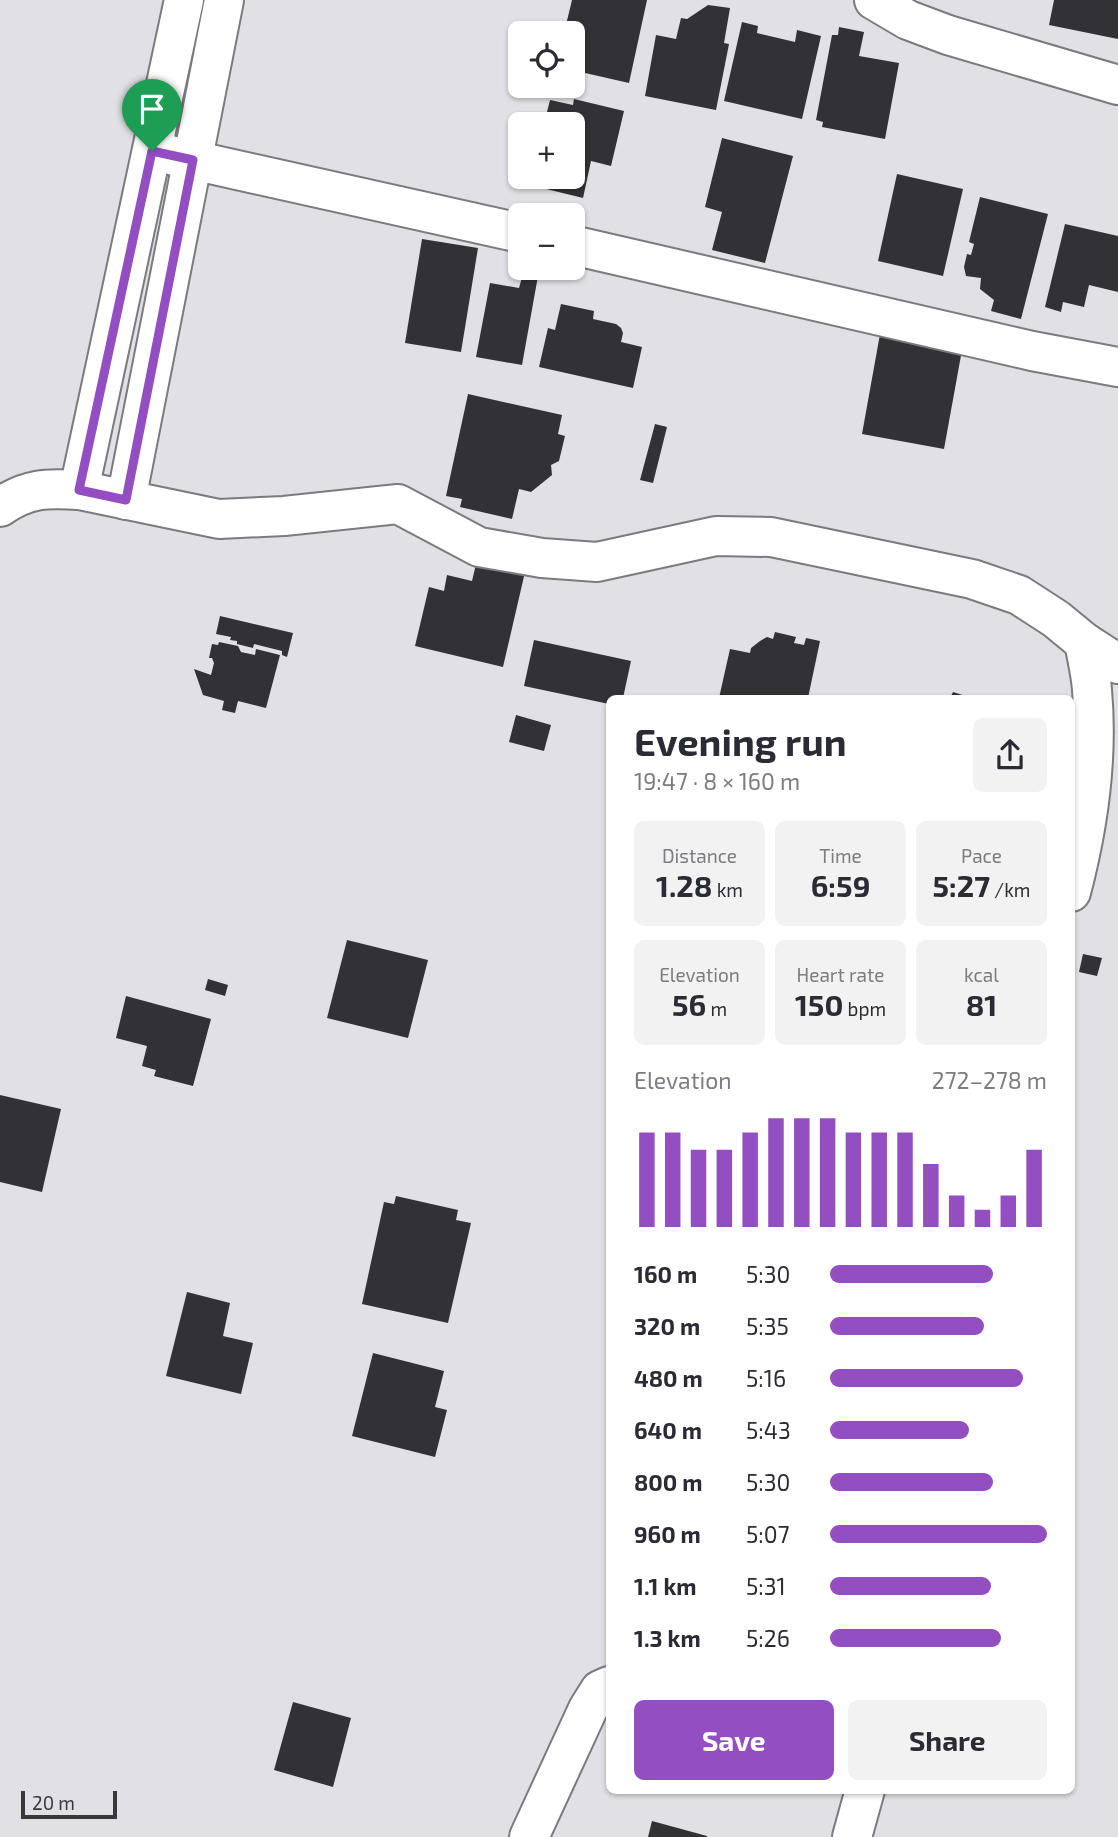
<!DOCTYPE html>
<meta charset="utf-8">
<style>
body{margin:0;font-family:"Exo 2",sans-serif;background:#f2f2f3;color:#2b2b33;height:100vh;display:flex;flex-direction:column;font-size:26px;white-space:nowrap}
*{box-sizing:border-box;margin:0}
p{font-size:23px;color:#7c7c81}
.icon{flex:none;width:38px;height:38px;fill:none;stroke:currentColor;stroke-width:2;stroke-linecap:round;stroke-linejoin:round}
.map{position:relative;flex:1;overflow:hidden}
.drawer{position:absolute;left:606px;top:695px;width:469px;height:1099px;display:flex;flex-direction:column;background:#fff;border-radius:10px;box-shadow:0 2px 5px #0004}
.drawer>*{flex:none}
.fabs{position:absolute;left:508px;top:21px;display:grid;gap:14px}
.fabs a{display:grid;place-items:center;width:77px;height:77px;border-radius:10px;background:#fff;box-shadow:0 2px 5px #0004;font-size:35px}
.scale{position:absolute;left:21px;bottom:18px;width:96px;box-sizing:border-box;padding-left:7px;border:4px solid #39393b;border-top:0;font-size:19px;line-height:24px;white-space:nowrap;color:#39393b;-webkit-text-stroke:5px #e0e0e5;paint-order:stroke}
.pin{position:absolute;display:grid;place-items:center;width:60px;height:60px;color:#fff;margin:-72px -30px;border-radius:50% 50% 50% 0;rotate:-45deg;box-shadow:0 0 7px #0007}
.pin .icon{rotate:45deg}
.round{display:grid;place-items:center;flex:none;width:74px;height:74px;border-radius:10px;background:#f2f2f3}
.headline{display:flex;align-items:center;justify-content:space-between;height:119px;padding:0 28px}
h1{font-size:38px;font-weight:700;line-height:52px}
.stats{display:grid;grid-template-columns:repeat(3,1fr);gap:10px;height:119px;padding:7px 28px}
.stats div{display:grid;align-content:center;border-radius:10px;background:#f2f2f3;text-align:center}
.stats b{font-size:30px;font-weight:700}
.stats small{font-size:19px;font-weight:400}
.stats p{font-size:19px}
.chart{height:196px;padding:14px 28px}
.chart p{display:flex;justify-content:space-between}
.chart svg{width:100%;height:126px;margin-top:7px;stroke:#934ec2;stroke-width:6}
.cta{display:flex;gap:14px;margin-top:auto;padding:14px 28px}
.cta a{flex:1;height:80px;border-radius:10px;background:#934ec2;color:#fff;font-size:28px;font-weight:700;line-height:80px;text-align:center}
.cta a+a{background:#f2f2f3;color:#2b2b33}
ul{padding:0 28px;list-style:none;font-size:23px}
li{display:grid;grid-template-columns:112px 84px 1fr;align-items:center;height:52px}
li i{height:18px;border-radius:9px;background:#934ec2}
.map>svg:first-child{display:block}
.building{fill:#323236}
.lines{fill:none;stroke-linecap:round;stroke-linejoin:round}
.minor-casing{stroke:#7a7a7f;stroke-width:42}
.minor{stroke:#fff;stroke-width:38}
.route-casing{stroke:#fff;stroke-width:14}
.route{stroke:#934ec2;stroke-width:9}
</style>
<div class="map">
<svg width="1118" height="1837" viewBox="0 0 1118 1837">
<rect width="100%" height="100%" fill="#e0e0e5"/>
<g class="building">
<polygon points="572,0 647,0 629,83 572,70 572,33 564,33"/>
<polygon points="1054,0 1118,0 1118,39 1049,25"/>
<polygon points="708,5 730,8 724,43 729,44 716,110 645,96 656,35 676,39 681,18 687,19"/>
<polygon points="742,22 758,26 757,33 795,42 797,30 821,36 802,119 724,101"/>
<polygon points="839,27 864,32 859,56 899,63 885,139 822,127 823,122 816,120 832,35 838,35"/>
<polygon points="574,99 624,111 611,166 591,161 583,198 530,185 532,177 572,177 572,124 544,124 550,100 573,105"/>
<polygon points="722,138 793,156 765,263 712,250 722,212 705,207"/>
<polygon points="897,174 963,189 943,276 878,261"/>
<polygon points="980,197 1048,214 1021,319 991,311 994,300 980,289 981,278 966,276 964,267 967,254 971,255 974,244 969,242"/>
<polygon points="1065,224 1118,236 1118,292 1089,285 1084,307 1063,302 1061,312 1045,307"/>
<polygon points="422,239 478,248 461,352 405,343"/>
<polygon points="523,274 538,276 522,365 476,357 490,283 519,288"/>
<polygon points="561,304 594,311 593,319 616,324 621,328 623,333 621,342 642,347 633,388 539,367 548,328 555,330"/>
<polygon points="882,323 964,339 944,449 862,434"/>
<polygon points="468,394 562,415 558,434 565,436 559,461 551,465 552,475 531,492 519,489 512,519 460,507 462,499 446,496"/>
<polygon points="655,424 667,427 653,483 640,480"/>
<polygon points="477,560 525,572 503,667 415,646 429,587 444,591 447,575 472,581"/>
<polygon points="220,616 293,633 287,657 282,655 282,651 254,644 253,648 237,644 237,641 230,640 231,637 216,634"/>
<polygon points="775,632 796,637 794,643 804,645 806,638 820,641 808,698 719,698 730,649 750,653 751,648 760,641 767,637 773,639"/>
<polygon points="534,640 631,661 623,698 609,698 609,704 524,686"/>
<polygon points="219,642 238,646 241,652 255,655 256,649 280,655 266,708 238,701 235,713 222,710 224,701 203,695 194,669 211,675 214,663 212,658 209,658 212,644 218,645"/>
<polygon points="953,692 972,698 950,698"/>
<polygon points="516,715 551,725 544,751 509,742"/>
<polygon points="347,940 428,960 408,1038 327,1018"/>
<polygon points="1083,954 1102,958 1097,976 1079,972"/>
<polygon points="208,979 228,985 225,996 205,990"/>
<polygon points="126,996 211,1019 193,1086 154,1076 156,1070 142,1066 147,1046 116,1038"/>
<polygon points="0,1095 61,1109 42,1192 0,1182"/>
<polygon points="396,1196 458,1210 456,1220 471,1223 448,1323 362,1304 384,1202 394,1204"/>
<polygon points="187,1292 230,1303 223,1336 253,1343 241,1394 166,1376"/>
<polygon points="373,1353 444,1371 435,1407 447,1410 435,1457 352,1436"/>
<polygon points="293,1702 351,1718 333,1787 274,1770"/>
<polygon points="652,1821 707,1836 707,1837 648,1837"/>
</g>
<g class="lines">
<g class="minor-casing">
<g id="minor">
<polyline points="874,0 908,20 948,35 1118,85"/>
<polyline points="170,155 520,233"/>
<polyline points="572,245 1032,351 1118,367"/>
<polyline points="79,490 184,0"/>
<polyline points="126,500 224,0"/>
<path d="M0 507C28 488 46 488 79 490L219 519 284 516 398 504 479 547 542 558 597 562 716 536 771 537 972 579 1019 595 1056 619 1084 642 1118 664"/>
<path d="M1071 892C1088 828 1098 757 1092 690 1091 674 1087 658 1084 642"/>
<polyline points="529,1837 588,1709 600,1690 609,1686"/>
<polyline points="852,1837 865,1790"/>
</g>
</g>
<use href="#minor" class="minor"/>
</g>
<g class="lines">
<g class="route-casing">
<polygon id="route" points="152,151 193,160 126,500 79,490"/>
</g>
<use href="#route" class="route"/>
</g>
</svg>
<div class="fabs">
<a><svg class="icon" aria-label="locate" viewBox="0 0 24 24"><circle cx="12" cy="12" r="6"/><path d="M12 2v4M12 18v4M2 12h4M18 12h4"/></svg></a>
<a>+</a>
<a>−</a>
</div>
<div class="scale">20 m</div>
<div class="pin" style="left:152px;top:151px;background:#1e9e55"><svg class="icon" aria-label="arrive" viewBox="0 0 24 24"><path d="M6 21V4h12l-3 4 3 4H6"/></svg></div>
<section class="drawer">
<div class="headline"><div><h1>Evening run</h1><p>19:47 · 8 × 160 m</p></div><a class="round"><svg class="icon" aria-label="share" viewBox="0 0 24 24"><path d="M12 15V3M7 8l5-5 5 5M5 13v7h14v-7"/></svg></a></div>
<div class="stats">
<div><p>Distance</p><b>1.28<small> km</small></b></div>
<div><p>Time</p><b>6:59</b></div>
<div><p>Pace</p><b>5:27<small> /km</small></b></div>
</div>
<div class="stats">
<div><p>Elevation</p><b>56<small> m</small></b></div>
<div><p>Heart rate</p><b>150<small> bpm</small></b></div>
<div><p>kcal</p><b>81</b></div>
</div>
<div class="chart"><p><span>Elevation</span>272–278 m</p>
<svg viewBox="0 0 160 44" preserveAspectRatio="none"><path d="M5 44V11M15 44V11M25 44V17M35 44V17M45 44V11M55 44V6M65 44V6M75 44V6M85 44V11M95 44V11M105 44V11M115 44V22M125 44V33M135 44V38M145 44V33M155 44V17"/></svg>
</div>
<ul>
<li><b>160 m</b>5:30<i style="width:75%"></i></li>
<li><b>320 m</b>5:35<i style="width:71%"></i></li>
<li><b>480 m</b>5:16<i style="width:89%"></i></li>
<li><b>640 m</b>5:43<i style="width:64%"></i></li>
<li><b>800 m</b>5:30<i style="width:75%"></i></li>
<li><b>960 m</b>5:07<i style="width:100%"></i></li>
<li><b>1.1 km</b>5:31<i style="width:74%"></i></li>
<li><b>1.3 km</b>5:26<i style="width:79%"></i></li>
</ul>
<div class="cta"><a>Save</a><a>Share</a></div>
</section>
</div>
